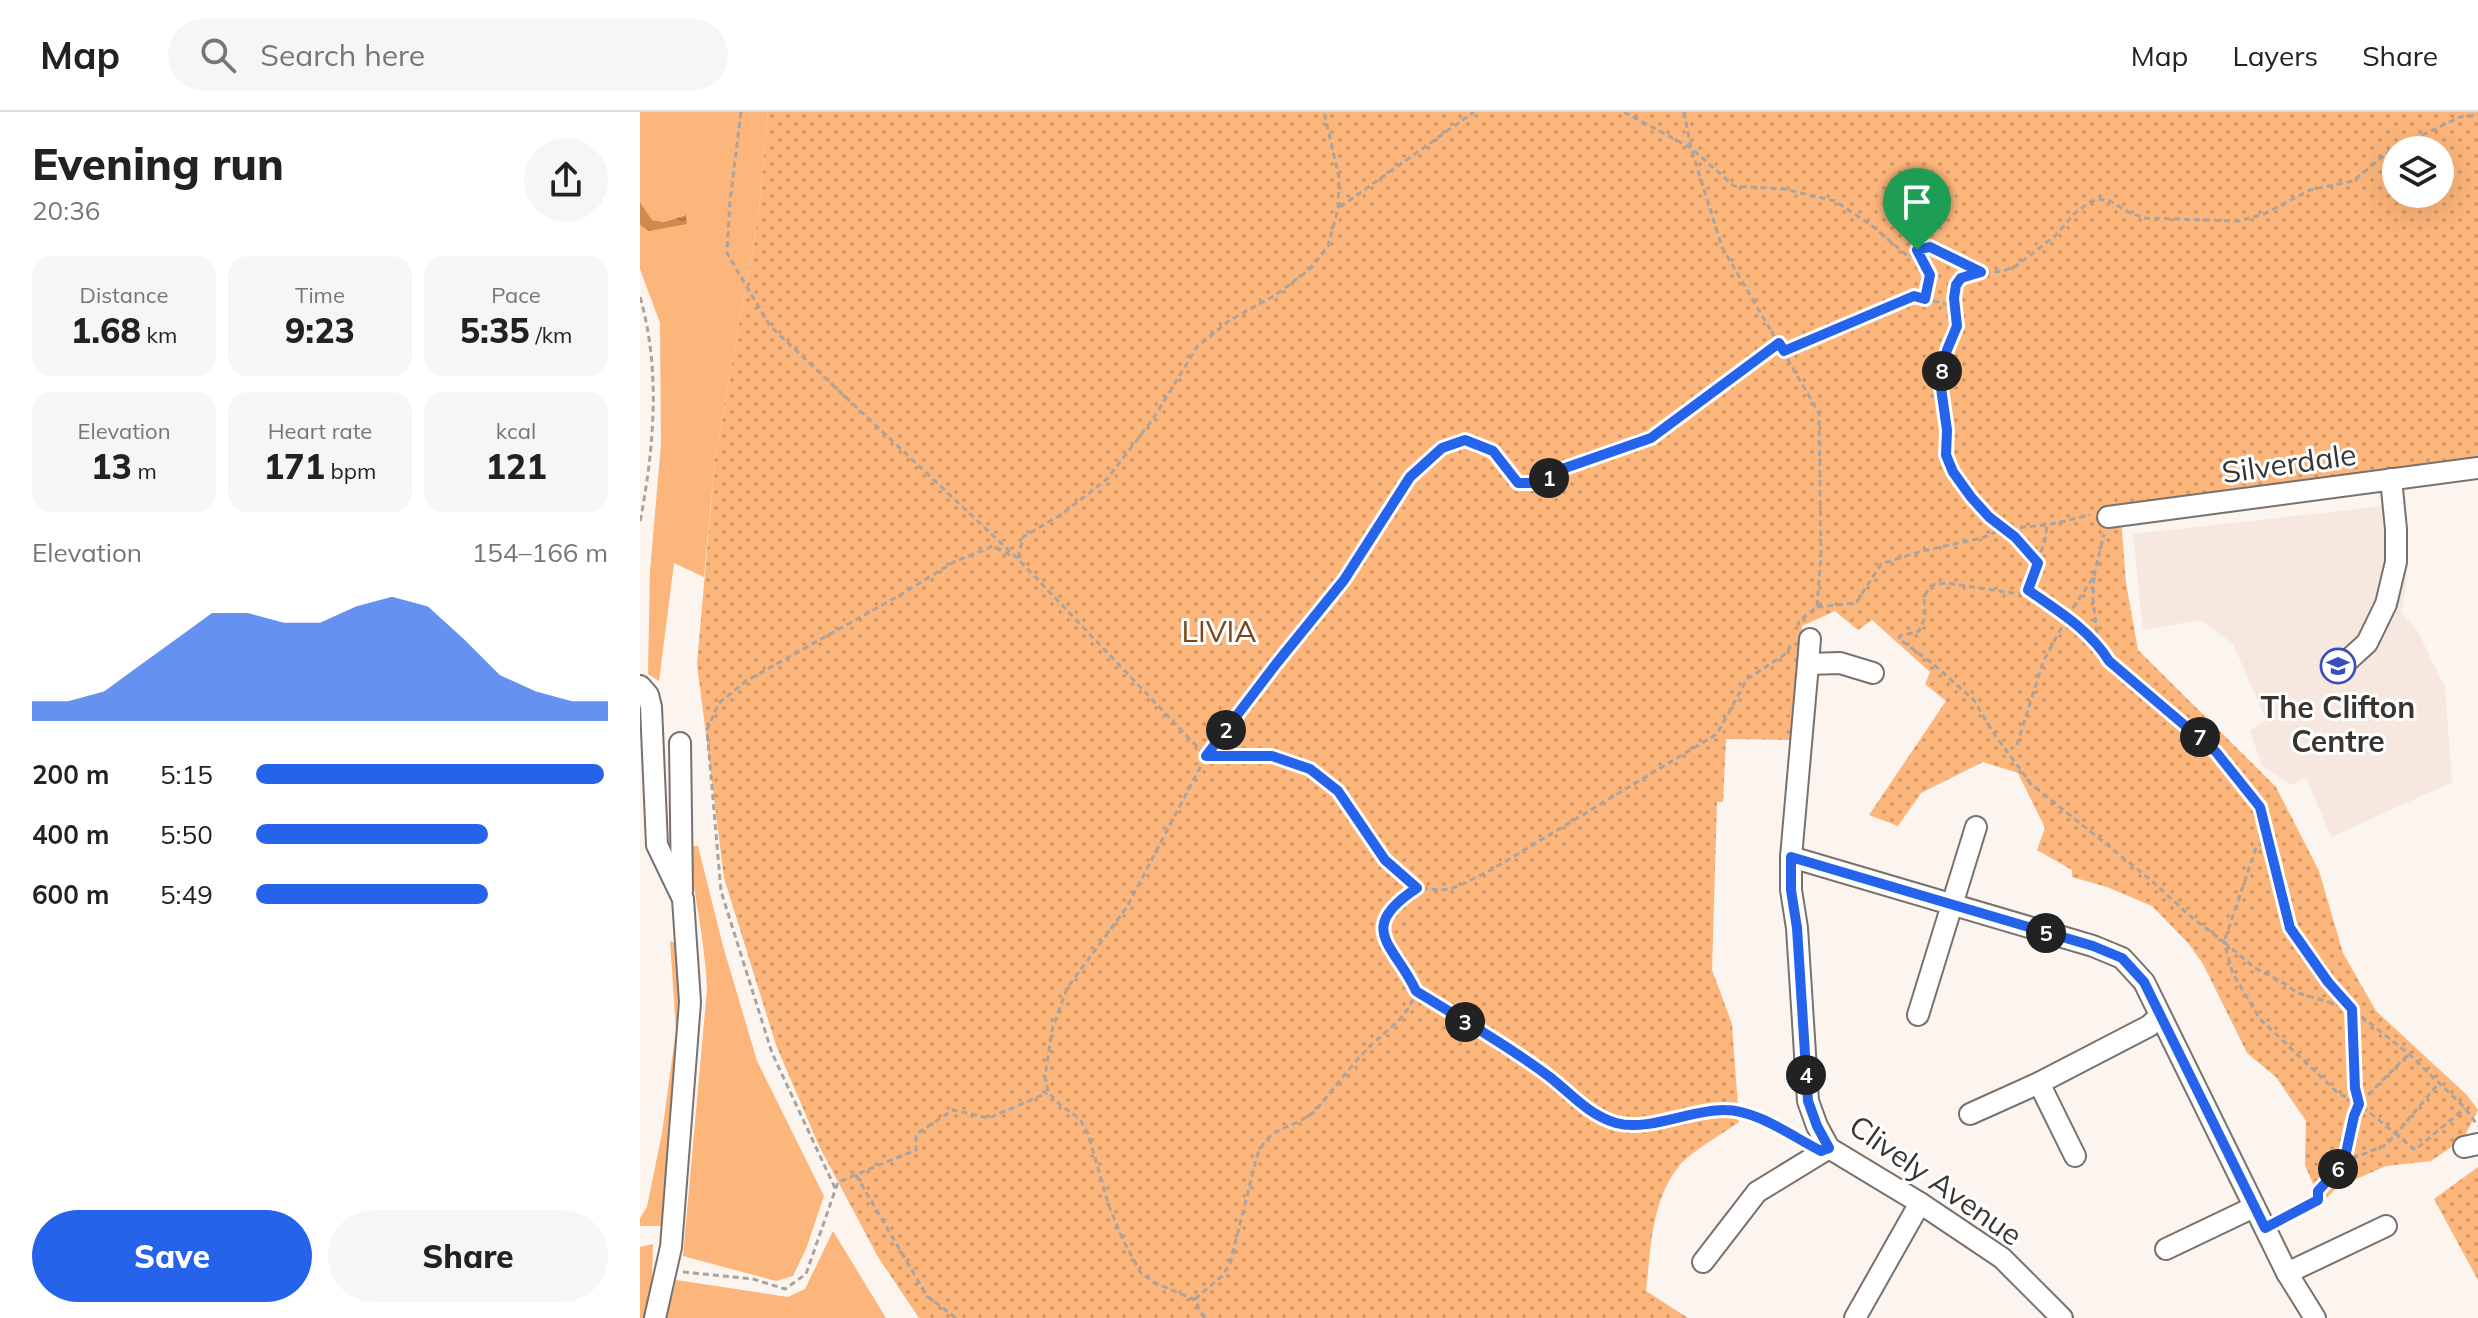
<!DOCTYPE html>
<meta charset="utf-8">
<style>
body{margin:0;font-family:Mulish,sans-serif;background:#f6f6f6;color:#222;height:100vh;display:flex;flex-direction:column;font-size:30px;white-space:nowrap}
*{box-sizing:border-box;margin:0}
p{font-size:26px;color:#767676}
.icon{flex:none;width:44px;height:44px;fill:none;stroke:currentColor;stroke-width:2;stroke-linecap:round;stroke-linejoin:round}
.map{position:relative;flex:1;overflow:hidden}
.side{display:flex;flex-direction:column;background:#fff;width:640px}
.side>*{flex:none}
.controls{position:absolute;left:1742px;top:24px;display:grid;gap:16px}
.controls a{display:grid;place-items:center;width:72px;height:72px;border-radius:50%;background:#fff;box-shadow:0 8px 32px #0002;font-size:40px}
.pin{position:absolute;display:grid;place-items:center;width:68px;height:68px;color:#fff;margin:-82px -34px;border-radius:50% 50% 50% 0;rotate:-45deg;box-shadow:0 0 8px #0007}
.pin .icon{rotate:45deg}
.km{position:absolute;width:40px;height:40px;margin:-20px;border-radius:50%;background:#222;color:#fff;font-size:22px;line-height:40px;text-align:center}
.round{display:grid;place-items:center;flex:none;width:84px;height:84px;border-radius:42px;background:#f6f6f6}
.overview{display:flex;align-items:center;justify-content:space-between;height:136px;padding:0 32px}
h1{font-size:44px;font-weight:800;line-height:60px}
.metrics{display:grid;grid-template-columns:repeat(3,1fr);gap:12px;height:136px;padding:8px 32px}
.metrics div{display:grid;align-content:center;border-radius:20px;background:#f6f6f6;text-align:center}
.metrics b{font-size:34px;font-weight:800}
.metrics small{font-size:22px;font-weight:400}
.metrics p{font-size:22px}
.chart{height:224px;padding:16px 32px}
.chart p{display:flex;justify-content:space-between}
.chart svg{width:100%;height:144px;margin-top:8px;fill:#2563eb;opacity:.7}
.button{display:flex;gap:16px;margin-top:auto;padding:16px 32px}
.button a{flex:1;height:92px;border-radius:48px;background:#2563eb;color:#fff;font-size:32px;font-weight:800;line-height:92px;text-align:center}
.button a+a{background:#f6f6f6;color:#222}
ul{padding:0 32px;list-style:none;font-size:26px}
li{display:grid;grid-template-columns:128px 96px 1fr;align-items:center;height:60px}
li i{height:20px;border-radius:10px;background:#2563eb}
header{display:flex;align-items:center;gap:48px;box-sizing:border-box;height:112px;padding:0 40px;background:#fff;border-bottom:2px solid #e0e0e0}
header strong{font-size:38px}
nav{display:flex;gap:44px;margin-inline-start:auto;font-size:28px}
.search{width:560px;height:72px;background:#f6f6f6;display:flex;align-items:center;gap:20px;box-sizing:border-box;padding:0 28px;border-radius:44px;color:#767676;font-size:30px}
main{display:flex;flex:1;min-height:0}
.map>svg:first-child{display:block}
.built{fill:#f6e8de}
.grass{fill:#fcb57a}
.park{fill:url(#park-dots);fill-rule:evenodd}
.water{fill:url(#water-ripples)}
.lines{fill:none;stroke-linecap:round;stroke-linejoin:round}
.minor-casing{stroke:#78716d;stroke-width:24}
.path{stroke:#a9a4a0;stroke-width:3;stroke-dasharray:6 4;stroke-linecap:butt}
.minor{stroke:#fff;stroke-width:20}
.route-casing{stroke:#fff;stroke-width:16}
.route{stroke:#2563eb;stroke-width:10}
.labels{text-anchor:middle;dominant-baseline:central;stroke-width:6;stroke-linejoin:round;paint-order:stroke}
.street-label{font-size:30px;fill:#373432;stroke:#fff}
.park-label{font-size:30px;fill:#78481b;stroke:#fff}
.poi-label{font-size:30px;font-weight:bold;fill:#373432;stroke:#fff}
</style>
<header>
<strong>Map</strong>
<div class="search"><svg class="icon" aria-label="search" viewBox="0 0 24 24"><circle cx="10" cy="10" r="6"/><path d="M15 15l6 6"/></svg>Search here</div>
<nav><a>Map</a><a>Layers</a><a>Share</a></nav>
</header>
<main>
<section class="side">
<div class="overview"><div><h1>Evening run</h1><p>20:36</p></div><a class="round"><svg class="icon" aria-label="share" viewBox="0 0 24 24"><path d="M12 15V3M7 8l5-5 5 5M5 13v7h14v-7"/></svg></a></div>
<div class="metrics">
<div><p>Distance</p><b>1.68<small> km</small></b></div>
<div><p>Time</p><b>9:23</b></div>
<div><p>Pace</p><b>5:35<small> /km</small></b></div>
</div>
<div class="metrics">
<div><p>Elevation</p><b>13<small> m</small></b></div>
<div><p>Heart rate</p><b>171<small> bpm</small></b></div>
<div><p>kcal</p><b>121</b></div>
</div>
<div class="chart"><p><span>Elevation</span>154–166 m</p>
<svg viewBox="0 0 160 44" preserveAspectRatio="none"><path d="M0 44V38L10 38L20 35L30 27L40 19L50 11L60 11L70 14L80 14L90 9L100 6L110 9L120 19L130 30L140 35L150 38L160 38V44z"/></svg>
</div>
<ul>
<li><b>200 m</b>5:15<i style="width:99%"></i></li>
<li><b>400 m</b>5:50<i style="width:66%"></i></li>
<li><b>600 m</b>5:49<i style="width:66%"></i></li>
</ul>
<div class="button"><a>Save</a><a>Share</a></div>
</section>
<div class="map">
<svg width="1838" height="1206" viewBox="0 0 1838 1206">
<defs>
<pattern id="park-dots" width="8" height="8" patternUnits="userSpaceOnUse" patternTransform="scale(2)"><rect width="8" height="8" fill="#fcb57a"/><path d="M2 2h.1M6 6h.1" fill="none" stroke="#cd9465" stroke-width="1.8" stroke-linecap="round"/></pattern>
<pattern id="water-ripples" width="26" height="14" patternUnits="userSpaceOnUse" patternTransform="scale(2)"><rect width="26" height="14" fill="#d18a4c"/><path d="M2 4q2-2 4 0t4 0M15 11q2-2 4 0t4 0" fill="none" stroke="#aa7240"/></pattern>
</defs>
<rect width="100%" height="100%" fill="#fbf4ef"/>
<polygon class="built" points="1762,392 1767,469 1761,500 1777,518 1805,575 1812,670 1691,725 1666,665 1651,673 1622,654 1610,619 1626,607 1593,532 1560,508 1503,518 1493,422"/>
<g class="grass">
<polygon points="0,0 128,0 118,107 75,347 64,465 34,451 19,569 8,562 10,459 21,332 20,211 0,157 0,113 10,119 45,103 22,110 12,108 0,90"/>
<path d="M48 734H58L83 834 117 949 184 1084 166 1137 153 1164 136 1169 43 1144 67 877C65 829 54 782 48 734Z"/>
<polygon points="30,829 41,833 44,891 21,1114 0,1114 0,1106 7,1095 22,1021 36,918"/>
<polygon points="193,1119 246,1206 26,1206 36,1168 148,1185 165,1177"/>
<polygon points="13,1132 11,1193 8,1206 0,1206 0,1135"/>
</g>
<g class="park">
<path d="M128 0H1838V345L1480 394 1486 471 1498 538 1636 675 1679 759 1703 841 1736 899 1827 983 1838 998 1823 1027 1791 1049 1746 1054 1698 1075 1681 1091 1665 1053 1666 1009 1636 965 1607 941 1563 852 1548 831 1512 794 1467 775 1432 765V758L1397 738 1405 716 1378 661 1343 650 1281 681 1258 714 1229 703 1306 589 1285 572 1290 560 1232 508 1218 518 1195 499 1162 514 1150 628 1086 627 1083 690H1077L1072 858 1092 912 1099 1010C1084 1021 1049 1041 1039 1054 1011 1089 1011 1137 1006 1179L1048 1206H279L238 1145 179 1034 136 933 84 766 57 552 75 347 118 107ZM1756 38H1800V82H1756Z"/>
<polygon points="1838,1055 1838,1168 1794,1087"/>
</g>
<polygon class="water" points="0,90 12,108 23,110 46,103 47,112 9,119 0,113"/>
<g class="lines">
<g class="minor-casing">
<g id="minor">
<polyline points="1468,405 1838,356"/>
<polyline points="1705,551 1727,531 1746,492 1756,450 1756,417 1751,367"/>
<polyline points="1168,552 1170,527"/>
<polyline points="1233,561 1200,551 1168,552 1151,745 1151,778 1157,816 1168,989 1177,1014 1189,1036 1280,1091 1362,1146 1422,1206"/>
<polyline points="0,574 8,583 11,595 17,733 43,787 50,890 31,1135 15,1206"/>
<polyline points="40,631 42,779"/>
<polyline points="1151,745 1453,834 1482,846 1504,870 1647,1161 1675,1206"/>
<polyline points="1278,903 1336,715"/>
<polyline points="1399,971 1435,1044"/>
<polyline points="1330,1002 1399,971 1509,914 1520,904"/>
<polyline points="1824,1035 1838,1032"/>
<polyline points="1526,1137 1614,1095"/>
<polyline points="1063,1150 1117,1080 1189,1036"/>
<polyline points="1647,1161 1746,1114"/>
<polyline points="1215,1206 1280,1091"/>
</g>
</g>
<g class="path">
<path d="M101 0 90 89 87 141 130 214 378 447 566 644C601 644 637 640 669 657 721 683 742 793 812 776 825 772 838 764 851 758L1077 622 1107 567 1147 541 1151 532"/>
<polyline points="984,0 1051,36 1094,74 1144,77 1195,89 1231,113 1269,145 1277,138 1290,135 1341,160"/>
<polyline points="1044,0 1051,36 1082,135 1179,301 1181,444 1177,495 1159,509 1158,514"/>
<polyline points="700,95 834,0"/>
<polyline points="1277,138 1290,163 1285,187"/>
<path d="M0 185C21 257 14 337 0 410"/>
<polyline points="1145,239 1274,184 1317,195"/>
<polyline points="378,446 383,425 422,402 467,367 513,307 557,235 590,208 634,184 670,157 688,134 698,97 699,65 684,0"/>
<polyline points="1398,451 1375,425 1349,405 1331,385 1313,360 1306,343 1307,318 1300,269 1307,238 1317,214 1314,186 1316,173 1321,166 1330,162 1363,159 1376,154 1415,124 1435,101 1450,90 1458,87 1470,89 1490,101 1505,106 1599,109 1624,102 1670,78 1713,69 1751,38 1820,5 1838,3"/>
<polyline points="1454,464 1464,422"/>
<polyline points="1388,478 1405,428 1407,413"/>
<polyline points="1177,495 1216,491 1241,452 1282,439 1342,426 1362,417 1407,413 1450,403"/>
<polyline points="1458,531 1453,487 1454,464 1427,505 1458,531 1469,549 1576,640 1620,695 1628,725"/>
<polyline points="1377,633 1403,550 1427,505 1388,478 1380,482 1307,471 1292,473 1284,484 1285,506 1279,519 1260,524 1259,527 1292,551 1334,588 1352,619 1391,672 1511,768 1550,804 1584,830 1593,862 1620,907 1697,980 1719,992 1714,1004 1704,1050 1746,1033 1756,1022 1775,1038 1825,996"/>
<path d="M776 879C819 907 870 934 910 966 931 982 948 1002 975 1011 1008 1021 1051 998 1084 998 1113 997 1139 1017 1163 1030"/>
<polyline points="1712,897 1658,881 1642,870 1615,856 1584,830 1616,736 1628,725 1650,816 1688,870 1712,897 1769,942 1799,971 1825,996 1838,1014"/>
<polyline points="1712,897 1715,976 1719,992 1756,1022 1799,971"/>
<polyline points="1721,990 1769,942"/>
<polyline points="216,1063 287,1184 316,1206"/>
<polyline points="195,1076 132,941 81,779 67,618 79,591 106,569 260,483 314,450 353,434 372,444"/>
<polyline points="1639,1108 1678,1088 1678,1079 1704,1050"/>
<polyline points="43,1160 113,1167 145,1177 166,1162 198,1070 276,1038 276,1022 313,998 349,1006 407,981"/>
<path d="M555 1187 582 1164 590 1152 617 1044C630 1012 651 1019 675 999 692 979 709 956 728 936 747 917 768 907 776 879 755 832 714 817 777 776"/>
<polyline points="564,1206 555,1188 513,1170 501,1161 483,1128 469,1094 448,1022 440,1007 419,992 408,980 405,964 412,918 427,876 487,795 566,644 636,552 704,468 770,365 802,336 825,328 853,339 878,371 902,371 925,356 1011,326 1139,231"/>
</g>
<use href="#minor" class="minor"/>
</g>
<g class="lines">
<g class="route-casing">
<path id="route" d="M1290 135 1341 160 1321 166 1316 173 1314 186 1317 214 1307 238 1300 269 1307 318 1306 343 1313 360 1331 385 1349 405 1375 425 1398 451 1388 478C1418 499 1450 518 1469 549L1576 640 1620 695 1650 816 1688 870 1712 897 1715 976 1719 992 1714 1004 1704 1050 1678 1079V1088L1625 1116 1504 870 1482 846 1453 834 1151 745V778L1157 816 1168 989 1177 1014 1189 1036 1181 1039C1153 1025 1117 998 1085 998 1052 997 1009 1020 976 1011 949 1003 931 982 911 966 871 935 819 906 776 879 755 833 714 817 777 776L745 748 698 679 670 657 632 644H566L636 552 704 468 770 365 802 336 825 328 853 339 878 371H902L925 356 1011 326 1139 231 1144 239 1274 184 1285 187 1290 163 1277 138Z"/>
</g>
<use href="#route" class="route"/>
</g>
<defs>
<g id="school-ring" transform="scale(1.8)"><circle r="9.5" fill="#fff" stroke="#384dc0" stroke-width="1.5"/><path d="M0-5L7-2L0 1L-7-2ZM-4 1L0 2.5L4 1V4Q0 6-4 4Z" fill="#384dc0"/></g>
</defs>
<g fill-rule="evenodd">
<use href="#school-ring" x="1698" y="554"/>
</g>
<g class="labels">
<g class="street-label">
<text transform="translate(1649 351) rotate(-8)">Silverdale</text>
<text transform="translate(1296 1068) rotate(35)">Clively Avenue</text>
</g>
<g class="park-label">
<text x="579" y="519">LIVIA</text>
</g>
<g class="poi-label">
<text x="1698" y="595">The Clifton<tspan x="1698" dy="34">Centre</tspan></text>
</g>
</g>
</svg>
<div class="controls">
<a><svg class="icon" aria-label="layers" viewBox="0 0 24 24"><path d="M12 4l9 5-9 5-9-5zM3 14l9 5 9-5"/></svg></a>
</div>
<div class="pin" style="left:1277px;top:138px;background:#1e9e55"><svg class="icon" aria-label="arrive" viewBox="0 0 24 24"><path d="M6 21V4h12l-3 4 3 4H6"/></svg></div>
<b class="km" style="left:909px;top:366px">1</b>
<b class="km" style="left:586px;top:618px">2</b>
<b class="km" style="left:825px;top:910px">3</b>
<b class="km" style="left:1166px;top:963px">4</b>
<b class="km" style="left:1406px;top:821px">5</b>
<b class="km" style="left:1698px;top:1057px">6</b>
<b class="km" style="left:1560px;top:625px">7</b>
<b class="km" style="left:1302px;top:259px">8</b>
</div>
</main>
